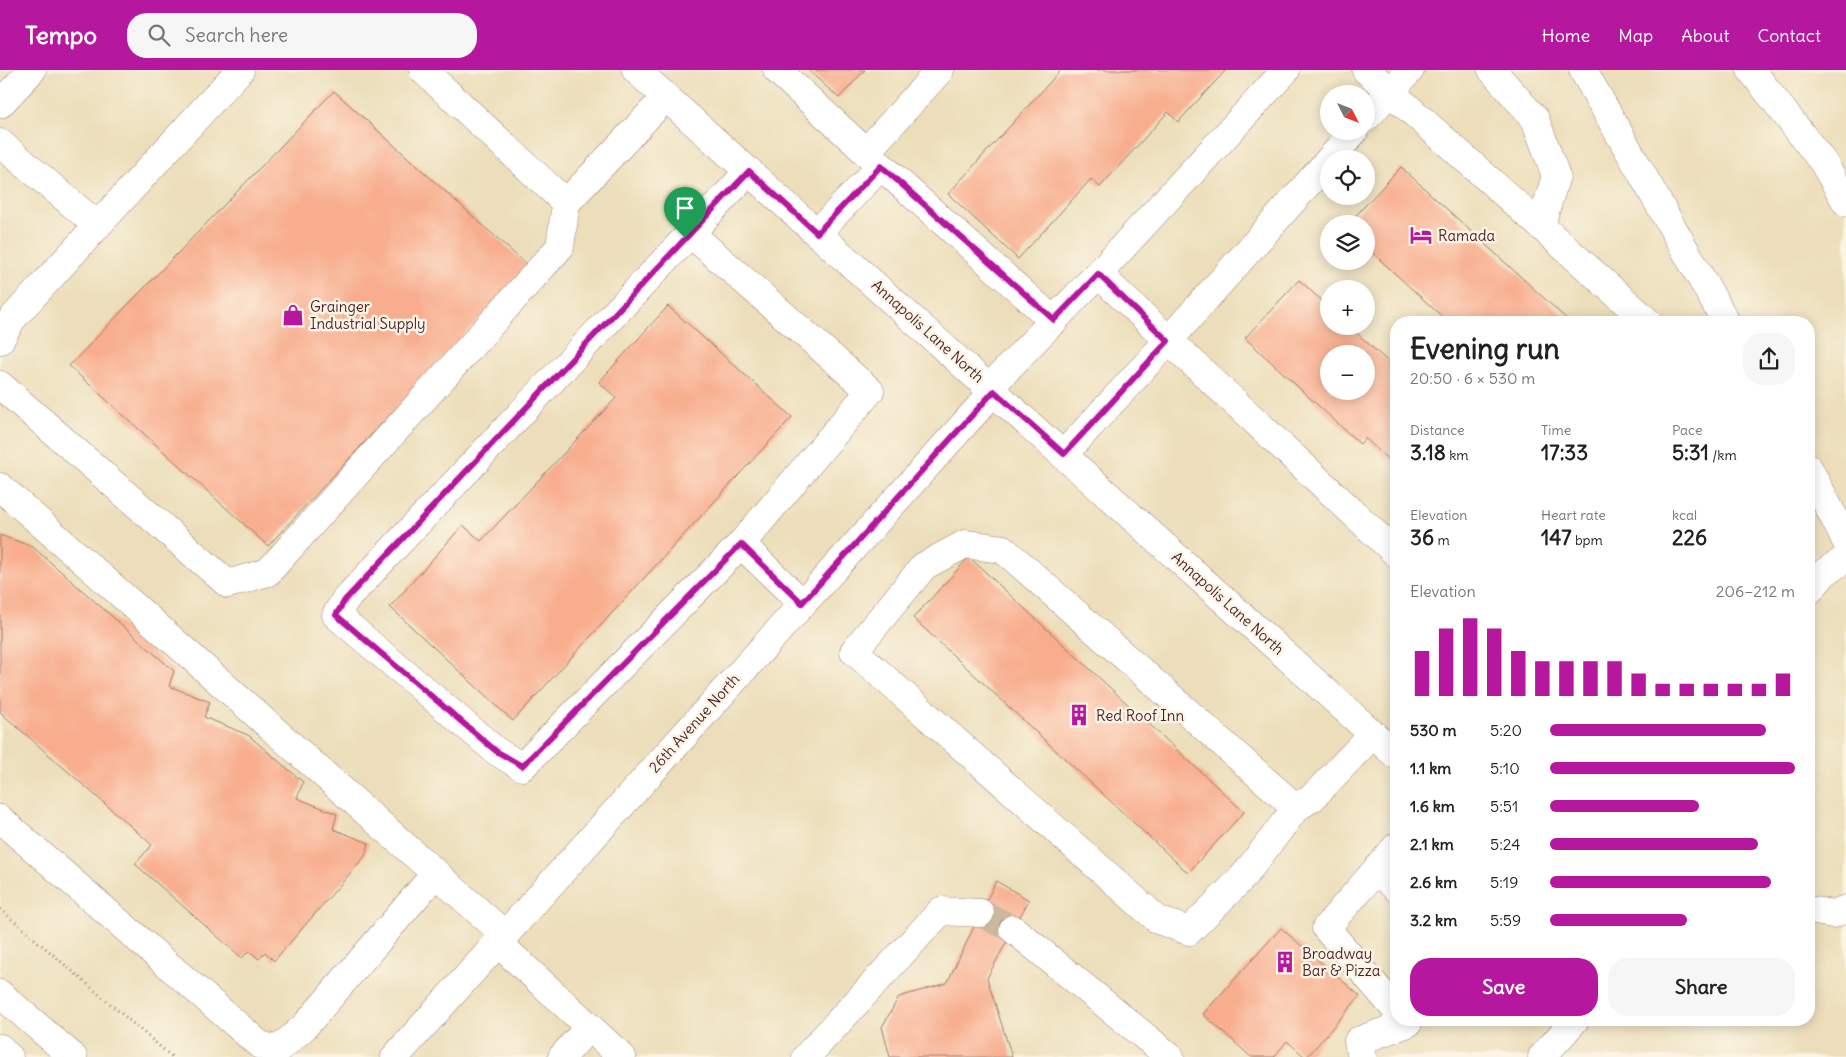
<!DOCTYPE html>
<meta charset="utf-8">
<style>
body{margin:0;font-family:Delius,sans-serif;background:#f6f6f6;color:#222;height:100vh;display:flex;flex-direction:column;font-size:19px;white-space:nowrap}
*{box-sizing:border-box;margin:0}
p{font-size:16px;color:#767676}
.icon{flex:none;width:28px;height:28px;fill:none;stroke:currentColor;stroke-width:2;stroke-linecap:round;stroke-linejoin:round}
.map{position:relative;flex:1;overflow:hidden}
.details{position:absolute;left:1390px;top:246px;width:425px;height:710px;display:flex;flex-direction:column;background:#fff;border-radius:20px;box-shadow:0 2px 12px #0003}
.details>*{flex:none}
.needle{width:32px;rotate:132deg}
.tools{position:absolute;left:1320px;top:15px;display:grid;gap:10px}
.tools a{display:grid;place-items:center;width:55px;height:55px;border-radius:50%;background:#fff;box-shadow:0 2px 12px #0003;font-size:25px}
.pin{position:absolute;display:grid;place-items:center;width:42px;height:42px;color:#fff;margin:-51px -21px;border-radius:50% 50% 50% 0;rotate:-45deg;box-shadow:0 0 5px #0007}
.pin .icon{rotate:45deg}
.round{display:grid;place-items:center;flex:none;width:52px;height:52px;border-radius:20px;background:#f6f6f6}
.summary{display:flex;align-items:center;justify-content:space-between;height:85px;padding:0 20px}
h1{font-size:28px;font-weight:700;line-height:38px}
.metrics{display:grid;grid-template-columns:repeat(3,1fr);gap:8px;height:85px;padding:5px 20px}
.metrics div{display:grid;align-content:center}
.metrics b{font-size:21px;font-weight:700}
.metrics small{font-size:14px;font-weight:400}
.metrics p{font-size:14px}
.chart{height:140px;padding:10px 20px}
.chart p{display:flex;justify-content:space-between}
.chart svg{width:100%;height:90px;margin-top:5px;stroke:#b5179e;stroke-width:6}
.button{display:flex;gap:10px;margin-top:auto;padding:10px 20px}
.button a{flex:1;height:58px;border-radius:20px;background:#b5179e;color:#fff;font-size:20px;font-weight:700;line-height:58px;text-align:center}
.button a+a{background:#f6f6f6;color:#222}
ul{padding:0 20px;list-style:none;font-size:16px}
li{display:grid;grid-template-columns:80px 60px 1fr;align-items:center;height:38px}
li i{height:12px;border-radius:6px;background:#b5179e}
header{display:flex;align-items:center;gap:30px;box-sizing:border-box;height:70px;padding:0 25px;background:#b5179e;color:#fff}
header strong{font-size:24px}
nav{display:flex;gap:28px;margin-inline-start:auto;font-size:18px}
.search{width:350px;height:45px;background:#f6f6f6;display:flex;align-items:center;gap:12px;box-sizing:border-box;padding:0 18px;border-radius:20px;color:#767676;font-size:19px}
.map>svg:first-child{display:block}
.building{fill:#f8ad8e;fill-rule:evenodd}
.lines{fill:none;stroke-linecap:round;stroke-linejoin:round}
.minor-tunnel{stroke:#ccb89d;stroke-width:28;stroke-dasharray:28 14;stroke-linecap:butt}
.minor-casing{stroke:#9b7e72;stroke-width:29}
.major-casing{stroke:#9b7e72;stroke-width:29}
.highway-casing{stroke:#9b7e72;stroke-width:29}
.path{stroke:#9b7e72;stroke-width:3;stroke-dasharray:1 4;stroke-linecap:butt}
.minor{stroke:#fff;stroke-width:28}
.major{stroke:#fff;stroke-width:28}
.highway{stroke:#fff;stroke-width:28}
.route-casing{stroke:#fff;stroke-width:10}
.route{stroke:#b5179e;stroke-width:6}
.labels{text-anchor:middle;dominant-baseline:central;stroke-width:5;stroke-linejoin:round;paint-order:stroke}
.poi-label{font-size:15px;fill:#4a1f2b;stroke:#fcf5e5;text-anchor:start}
.street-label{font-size:15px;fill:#4a1f2b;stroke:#fcf5e5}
</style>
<header>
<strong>Tempo</strong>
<div class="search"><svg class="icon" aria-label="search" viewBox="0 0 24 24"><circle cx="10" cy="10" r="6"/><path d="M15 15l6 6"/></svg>Search here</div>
<nav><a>Home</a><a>Map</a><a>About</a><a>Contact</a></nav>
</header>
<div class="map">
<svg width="1846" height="987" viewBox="0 0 1846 987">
<rect width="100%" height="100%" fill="#fcf5e5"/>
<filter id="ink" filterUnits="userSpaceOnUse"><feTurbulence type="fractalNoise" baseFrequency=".02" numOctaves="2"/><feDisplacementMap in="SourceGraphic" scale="10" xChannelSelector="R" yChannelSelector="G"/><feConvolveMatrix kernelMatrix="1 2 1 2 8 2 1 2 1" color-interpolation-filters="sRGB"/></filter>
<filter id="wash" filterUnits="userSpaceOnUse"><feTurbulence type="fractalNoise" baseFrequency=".0096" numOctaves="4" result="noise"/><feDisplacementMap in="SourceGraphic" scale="20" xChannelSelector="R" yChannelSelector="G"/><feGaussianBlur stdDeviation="1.12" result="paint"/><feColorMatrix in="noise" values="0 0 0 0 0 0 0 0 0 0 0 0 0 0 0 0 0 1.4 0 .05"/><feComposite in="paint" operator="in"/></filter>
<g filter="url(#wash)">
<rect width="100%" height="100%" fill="#ecdeba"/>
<g id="blocks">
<g class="building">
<polygon points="808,0 865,0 839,28"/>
<polygon points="1061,0 1226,0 1178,52 1168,42 1100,117 1091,109 1018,189 948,124"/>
<polygon points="334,21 528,196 268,476 69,296"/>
<polygon points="1401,97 1570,252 1448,252 1366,177 1366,154 1348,154"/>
<path d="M1299 210 1329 237V256H1349L1396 299V397L1365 368 1360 374 1245 268ZM1329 284H1366V321H1329Z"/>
<polygon points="668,236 792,347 513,651 390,537 463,455 481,471 616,328 599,312"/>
<polygon points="0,465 33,477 174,601 169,616 210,632 204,647 248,665 303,712 297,728 337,744 333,759 369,773 365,786 274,891 265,882 259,889 249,881 242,888 135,794 152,775 0,642"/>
<polygon points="969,487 1244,742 1188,803 913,548"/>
<polygon points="996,811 1029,830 987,908 1012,987 890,987 882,957 899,927 947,913"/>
<polygon points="1281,858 1360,926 1307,987 1305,987 1287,971 1274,987 1251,987 1203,944"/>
</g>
</g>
</g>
<g filter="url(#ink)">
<use href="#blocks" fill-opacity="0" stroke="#9b7e72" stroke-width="1"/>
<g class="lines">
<polyline class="minor-tunnel" points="980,843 1013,859"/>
<g class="minor-casing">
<g id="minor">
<polyline points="423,0 566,133 666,27"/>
<polyline points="636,0 1396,685"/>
<polyline points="777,0 881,96 1054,251"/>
<polyline points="1366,0 1648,252"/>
<polyline points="1492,0 1535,49 1556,106 1541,155"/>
<polyline points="1583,0 1726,252"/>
<polyline points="0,34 32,0"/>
<polyline points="1366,48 1410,0"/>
<polyline points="0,73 97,155"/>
<polyline points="866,82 940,0"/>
<polyline points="1330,89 1354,61"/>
<polyline points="749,101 345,530 336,545 496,681 522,697 741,474 802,533"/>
<polyline points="690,163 870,321 741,474"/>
<polyline points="817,163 881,96"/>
<polyline points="1098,204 1396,483"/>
<polyline points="0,270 12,249 240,0"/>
<polyline points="0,315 228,514 268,502 560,177 566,133"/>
<polyline points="990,317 1098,204 1286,0"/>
<polyline points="1064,384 1168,271 1329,90"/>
<polyline points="1809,399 1846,471"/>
<polyline points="0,417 504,864"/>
<polyline points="1809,521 1825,502 1846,489"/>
<polyline points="1296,738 1003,479 965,474 924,496 854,581 1158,850 1189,861 1243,807 1296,738 1312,728 1373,664"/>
<polyline points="0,749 260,975 278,980 305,956 436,803"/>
<polyline points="1396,777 1326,858 1396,940"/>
<polyline points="1377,800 1396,818"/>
<polyline points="1809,840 1833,844 1846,839"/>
<polyline points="1013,859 1170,987"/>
<polyline points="497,872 622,987"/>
<polyline points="395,987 994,321"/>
<polyline points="562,987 589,957"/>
<polyline points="806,987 941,841 980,843"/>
<polyline points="1362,987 1358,971 1408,953"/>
<polyline points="1542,987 1575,950"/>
</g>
</g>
<g class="major-casing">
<g id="major">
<polyline points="0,924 73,987"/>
<polyline points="0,978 9,987"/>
</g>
</g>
<g class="highway-casing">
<polyline id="highway" points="1751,0 1823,92 1846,132"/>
</g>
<polyline class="path" points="0,839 172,987"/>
<use href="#minor" class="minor"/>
<use href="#major" class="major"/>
<use href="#highway" class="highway"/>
</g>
</g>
<g class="lines" filter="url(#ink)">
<g class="route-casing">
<polygon id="route" points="881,96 1054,250 1098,204 1168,271 1064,384 994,321 802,533 741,474 522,696 496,681 336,545 345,530 749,101 817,163"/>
</g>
<use href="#route" class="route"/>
</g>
<defs>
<g id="hotel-bare" transform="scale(1.725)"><path d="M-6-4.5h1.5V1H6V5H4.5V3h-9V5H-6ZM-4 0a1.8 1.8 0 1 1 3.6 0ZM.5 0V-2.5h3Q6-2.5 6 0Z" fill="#b5179e" stroke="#fcf5e5" stroke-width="2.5" paint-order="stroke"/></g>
<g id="shop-bare" transform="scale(1.725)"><path d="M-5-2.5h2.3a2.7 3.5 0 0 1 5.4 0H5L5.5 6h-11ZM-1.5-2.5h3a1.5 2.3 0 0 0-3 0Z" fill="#b5179e" stroke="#fcf5e5" stroke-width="2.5" paint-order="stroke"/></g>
<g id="building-bare" transform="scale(1.725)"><path d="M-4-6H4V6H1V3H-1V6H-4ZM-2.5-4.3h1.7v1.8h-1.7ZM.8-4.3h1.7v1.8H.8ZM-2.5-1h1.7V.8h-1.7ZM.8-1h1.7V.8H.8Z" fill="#b5179e" stroke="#fcf5e5" stroke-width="2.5" paint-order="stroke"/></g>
</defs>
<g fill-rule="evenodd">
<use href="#hotel-bare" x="1421" y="165"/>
<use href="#shop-bare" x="293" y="245"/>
<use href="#building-bare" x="1079" y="645"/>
<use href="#building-bare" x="1285" y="892"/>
</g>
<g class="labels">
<g class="poi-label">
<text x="1438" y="165">Ramada</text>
<text x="310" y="236">Grainger<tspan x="310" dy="17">Industrial Supply</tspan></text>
<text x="1096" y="645">Red Roof Inn</text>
<text x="1302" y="883">Broadway<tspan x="1302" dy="17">Bar &amp; Pizza</tspan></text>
</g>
<g class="street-label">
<text transform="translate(928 261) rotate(42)">Annapolis Lane North</text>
<text transform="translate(1228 533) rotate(42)">Annapolis Lane North</text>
<text transform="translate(694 653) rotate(-48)">26th Avenue North</text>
</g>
</g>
</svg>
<div class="tools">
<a><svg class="needle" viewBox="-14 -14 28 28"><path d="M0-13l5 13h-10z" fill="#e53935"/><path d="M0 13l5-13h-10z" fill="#767676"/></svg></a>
<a><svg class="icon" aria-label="locate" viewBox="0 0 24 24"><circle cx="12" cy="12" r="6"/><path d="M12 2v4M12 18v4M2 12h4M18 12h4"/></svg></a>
<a><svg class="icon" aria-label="layers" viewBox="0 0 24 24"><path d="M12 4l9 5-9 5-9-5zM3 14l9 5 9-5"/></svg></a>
<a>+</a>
<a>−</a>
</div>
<div class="pin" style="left:685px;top:168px;background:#1e9e55"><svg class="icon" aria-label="arrive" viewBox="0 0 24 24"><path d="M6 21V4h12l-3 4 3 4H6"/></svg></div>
<section class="details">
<div class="summary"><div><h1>Evening run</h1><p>20:50 · 6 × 530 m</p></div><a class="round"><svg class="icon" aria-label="share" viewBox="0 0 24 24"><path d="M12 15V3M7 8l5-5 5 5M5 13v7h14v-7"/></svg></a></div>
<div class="metrics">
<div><p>Distance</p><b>3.18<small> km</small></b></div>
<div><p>Time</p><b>17:33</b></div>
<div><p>Pace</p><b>5:31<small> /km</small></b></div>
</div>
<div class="metrics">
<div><p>Elevation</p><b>36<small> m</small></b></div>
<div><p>Heart rate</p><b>147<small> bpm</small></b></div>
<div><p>kcal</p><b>226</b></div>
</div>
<div class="chart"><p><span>Elevation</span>206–212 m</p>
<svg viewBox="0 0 160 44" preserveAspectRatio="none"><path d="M5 44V22M15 44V11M25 44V6M35 44V11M45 44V22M55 44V27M65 44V27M75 44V27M85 44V27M95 44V33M105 44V38M115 44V38M125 44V38M135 44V38M145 44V38M155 44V33"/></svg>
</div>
<ul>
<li><b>530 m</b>5:20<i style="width:88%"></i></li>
<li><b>1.1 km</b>5:10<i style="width:100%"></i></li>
<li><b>1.6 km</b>5:51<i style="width:61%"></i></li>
<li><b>2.1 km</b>5:24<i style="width:85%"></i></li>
<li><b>2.6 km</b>5:19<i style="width:90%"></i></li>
<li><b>3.2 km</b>5:59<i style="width:56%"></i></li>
</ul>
<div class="button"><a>Save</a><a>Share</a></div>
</section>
</div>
